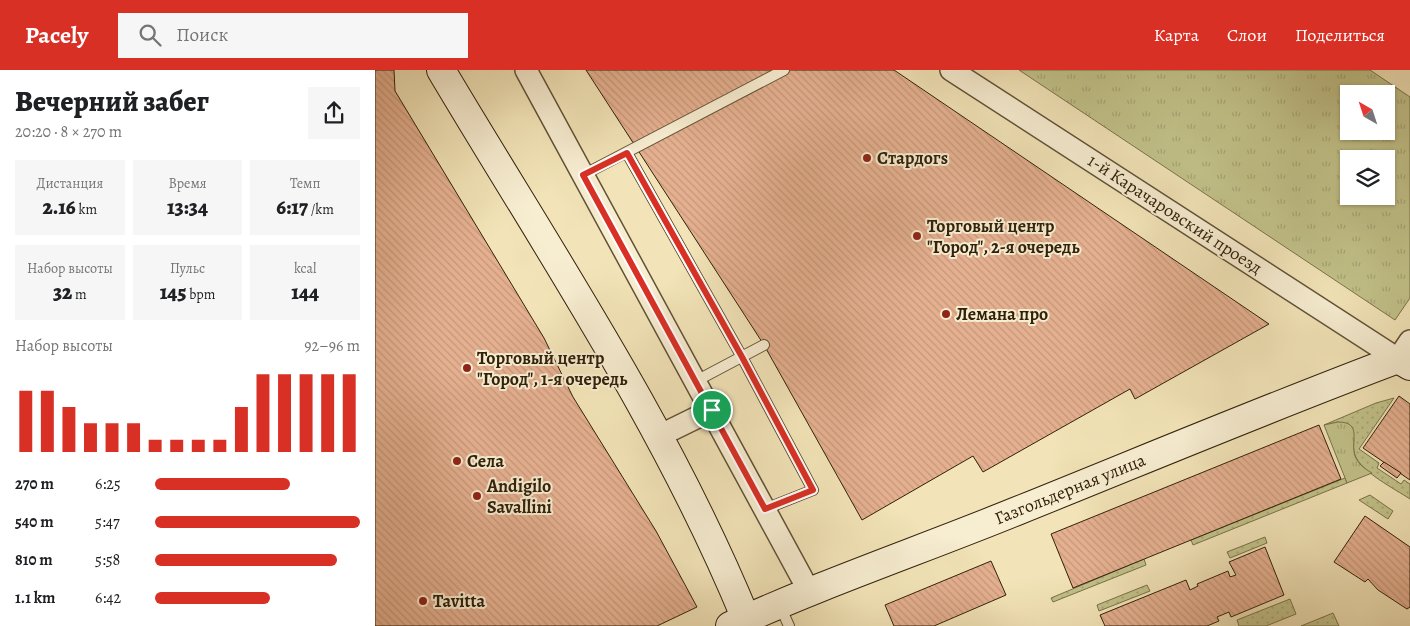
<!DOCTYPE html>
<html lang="ru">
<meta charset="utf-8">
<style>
body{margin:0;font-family:Alegreya,serif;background:#f6f6f6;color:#202124;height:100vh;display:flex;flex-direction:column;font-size:19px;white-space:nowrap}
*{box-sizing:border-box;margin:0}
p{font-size:16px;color:#757577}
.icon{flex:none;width:28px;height:28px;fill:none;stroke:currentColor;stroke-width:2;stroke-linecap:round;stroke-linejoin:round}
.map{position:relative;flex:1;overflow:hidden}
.sheet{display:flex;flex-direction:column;background:#fff;width:375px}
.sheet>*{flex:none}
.needle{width:32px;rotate:321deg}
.tools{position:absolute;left:965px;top:15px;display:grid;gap:10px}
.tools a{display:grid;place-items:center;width:55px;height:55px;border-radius:0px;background:#fff;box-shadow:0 1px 4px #0004;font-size:25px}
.pin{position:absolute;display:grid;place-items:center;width:42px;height:42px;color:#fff;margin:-21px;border:2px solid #fff;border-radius:50%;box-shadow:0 1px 5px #0007}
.round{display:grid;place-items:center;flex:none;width:52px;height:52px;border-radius:0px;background:#f6f6f6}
.overview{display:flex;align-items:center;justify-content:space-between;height:85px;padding:0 15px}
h1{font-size:28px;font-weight:800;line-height:38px}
.figures{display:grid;grid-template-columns:repeat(3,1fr);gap:8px;height:85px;padding:5px 15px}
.figures div{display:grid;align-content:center;border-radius:0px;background:#f6f6f6;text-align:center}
.figures b{font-size:21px;font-weight:800}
.figures small{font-size:14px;font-weight:400}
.figures p{font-size:14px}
.chart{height:140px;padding:10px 15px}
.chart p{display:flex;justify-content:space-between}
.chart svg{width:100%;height:90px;margin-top:5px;stroke:#d93025;stroke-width:6}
ul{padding:0 15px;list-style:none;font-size:16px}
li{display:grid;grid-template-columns:80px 60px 1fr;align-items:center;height:38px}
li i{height:12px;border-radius:6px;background:#d93025}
header{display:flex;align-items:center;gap:30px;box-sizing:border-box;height:70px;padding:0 25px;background:#d93025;color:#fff}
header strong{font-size:24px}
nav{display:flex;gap:28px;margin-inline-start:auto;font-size:18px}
.search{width:350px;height:45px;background:#f6f6f6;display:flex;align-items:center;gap:12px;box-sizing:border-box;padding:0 18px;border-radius:0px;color:#757577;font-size:19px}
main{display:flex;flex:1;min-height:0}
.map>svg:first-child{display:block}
.grass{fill:url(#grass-dots);stroke:#7a724a}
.park{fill:url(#park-tufts);stroke:#7a724a;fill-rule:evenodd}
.building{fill:url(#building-back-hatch);stroke:#31210b}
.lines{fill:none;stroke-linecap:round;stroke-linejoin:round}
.lane-casing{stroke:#615236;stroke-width:12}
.street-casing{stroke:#615236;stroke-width:24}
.secondary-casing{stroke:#31210b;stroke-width:30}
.lane{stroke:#f7edd1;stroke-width:10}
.street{stroke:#f7edd1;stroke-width:21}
.secondary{stroke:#f7edd1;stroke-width:28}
.route-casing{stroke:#fff;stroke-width:10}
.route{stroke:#d93025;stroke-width:6}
.poi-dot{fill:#8f2418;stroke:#f7edd1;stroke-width:2}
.labels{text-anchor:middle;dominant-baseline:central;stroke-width:4;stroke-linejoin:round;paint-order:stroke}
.poi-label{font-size:18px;font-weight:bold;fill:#31210b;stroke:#f7edd1;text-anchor:start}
.street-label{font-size:18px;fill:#31210b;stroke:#f7edd1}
</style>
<header>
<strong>Pacely</strong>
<div class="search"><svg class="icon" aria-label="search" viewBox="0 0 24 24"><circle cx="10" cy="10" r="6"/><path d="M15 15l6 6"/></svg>Поиск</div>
<nav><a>Карта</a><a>Слои</a><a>Поделиться</a></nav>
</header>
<main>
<section class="sheet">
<div class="overview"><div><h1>Вечерний забег</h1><p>20:20 · 8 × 270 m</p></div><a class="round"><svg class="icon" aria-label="share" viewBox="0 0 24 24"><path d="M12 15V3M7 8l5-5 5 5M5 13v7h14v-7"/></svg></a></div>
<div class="figures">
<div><p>Дистанция</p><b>2.16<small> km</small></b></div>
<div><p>Время</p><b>13:34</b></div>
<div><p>Темп</p><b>6:17<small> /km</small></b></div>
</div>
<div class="figures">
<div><p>Набор высоты</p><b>32<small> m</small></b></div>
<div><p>Пульс</p><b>145<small> bpm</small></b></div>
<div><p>kcal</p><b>144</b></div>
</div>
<div class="chart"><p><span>Набор высоты</span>92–96 m</p>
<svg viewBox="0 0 160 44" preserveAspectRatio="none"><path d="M5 44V14M15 44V14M25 44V22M35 44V30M45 44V30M55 44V30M65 44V38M75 44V38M85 44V38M95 44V38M105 44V22M115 44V6M125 44V6M135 44V6M145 44V6M155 44V6"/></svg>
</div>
<ul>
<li><b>270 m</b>6:25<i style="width:66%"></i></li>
<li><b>540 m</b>5:47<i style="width:100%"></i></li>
<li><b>810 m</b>5:58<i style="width:89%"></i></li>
<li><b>1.1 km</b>6:42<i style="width:56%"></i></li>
</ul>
</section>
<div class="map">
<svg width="1035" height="556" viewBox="0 0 1035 556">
<defs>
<pattern id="grass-dots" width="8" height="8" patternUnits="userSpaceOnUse" patternTransform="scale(1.25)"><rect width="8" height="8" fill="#c2c28a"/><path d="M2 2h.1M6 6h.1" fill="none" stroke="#a7a676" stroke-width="1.8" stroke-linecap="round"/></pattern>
<pattern id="park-tufts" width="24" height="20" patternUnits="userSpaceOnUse" patternTransform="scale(1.25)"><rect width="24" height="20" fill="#c2c28a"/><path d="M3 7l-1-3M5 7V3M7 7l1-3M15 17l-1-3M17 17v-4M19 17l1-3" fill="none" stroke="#a7a676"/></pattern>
<pattern id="building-back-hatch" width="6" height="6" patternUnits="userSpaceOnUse" patternTransform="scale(1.25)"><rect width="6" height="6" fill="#e5b090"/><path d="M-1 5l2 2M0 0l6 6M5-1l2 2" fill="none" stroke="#c5977b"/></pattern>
</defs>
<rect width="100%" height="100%" fill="#f2e4b8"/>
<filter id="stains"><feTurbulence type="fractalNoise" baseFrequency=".004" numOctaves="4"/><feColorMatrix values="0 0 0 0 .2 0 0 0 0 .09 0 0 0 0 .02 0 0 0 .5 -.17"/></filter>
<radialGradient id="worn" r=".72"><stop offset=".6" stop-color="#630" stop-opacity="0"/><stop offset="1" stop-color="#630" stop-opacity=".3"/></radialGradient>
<g class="grass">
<path d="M1019 328 984 379 1004 393 1002 398 1026 414 1029 410 1035 414V429C1020 419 986 402 980 385 976 374 982 366 975 355L963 352 949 355 1001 333Z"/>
<polygon points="970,408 972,413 818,475 816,470"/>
<polygon points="995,425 1018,441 1013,449 984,430"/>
<polygon points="890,467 892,473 855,488 852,482"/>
<polygon points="769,489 771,495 678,532 676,528"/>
<polygon points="772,515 775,521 724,541 722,535"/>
<polygon points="915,529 921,544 891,556 864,556 862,550"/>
<polygon points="958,543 964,556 926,556"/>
</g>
<g class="park">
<path d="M644 0H995L1035 27V228L1020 250ZM974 24H1011V61H974ZM974 89H1011V126H974Z"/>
<path d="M963 352C988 352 975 372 980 386 983 394 990 399 997 403L972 413 949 355Z"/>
</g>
<g class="building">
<polygon points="0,0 19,0 20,21 169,268 198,327 281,461 322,537 282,556 0,556"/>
<polygon points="211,0 519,0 894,254 760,329 755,319 608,402 598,386 487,450 389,275"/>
<polygon points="1024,326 1035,334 1035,410 988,378"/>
<polygon points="944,355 966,409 698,518 676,464"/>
<polygon points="1009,392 1026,403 1022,408 1005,396"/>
<polygon points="990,446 1035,477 1035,537 1032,539 1003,520 993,509 990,512 959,492"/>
<polygon points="890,477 909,525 856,547 854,542 842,547 844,551 832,556 730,556 725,545 811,510 815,520 823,516 822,514 853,501 855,507 861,505 854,492"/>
<polygon points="616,491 631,525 559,556 519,556 510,535"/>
</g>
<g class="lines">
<g class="lane-casing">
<g id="lane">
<polyline points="252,83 367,287 438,420 390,439"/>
<polyline points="208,105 409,0"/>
<polyline points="321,311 389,275"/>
<polyline points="405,536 414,556"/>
</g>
</g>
<g class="street-casing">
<g id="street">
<polyline points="151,0 434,521"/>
<polyline points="576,0 1023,289 1035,271"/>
<polyline points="284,366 337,340"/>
</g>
</g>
<g class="secondary-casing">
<g id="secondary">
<path d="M66 0C173 180 291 354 371 549"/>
<path d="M355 556C449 513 546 480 642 441 769 390 895 337 1023 289L1035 296"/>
</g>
</g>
<use href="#lane" class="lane"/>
<use href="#street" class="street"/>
<use href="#secondary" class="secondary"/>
</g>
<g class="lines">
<g class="route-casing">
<polygon id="route" points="252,83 367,287 438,420 390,439 208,105"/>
</g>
<use href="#route" class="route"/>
</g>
<g class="poi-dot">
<circle cx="492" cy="88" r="5"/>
<circle cx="542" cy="166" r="5"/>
<circle cx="571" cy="244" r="5"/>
<circle cx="92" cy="298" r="5"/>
<circle cx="82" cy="391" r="5"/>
<circle cx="102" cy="426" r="5"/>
<circle cx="48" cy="531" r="5"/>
</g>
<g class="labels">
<g class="poi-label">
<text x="502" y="88">Стардогs</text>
<text x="552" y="156">Торговый центр<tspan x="552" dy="21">"Город", 2-я очередь</tspan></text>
<text x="581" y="244">Лемана про</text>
<text x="102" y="288">Торговый центр<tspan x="102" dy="21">"Город", 1-я очередь</tspan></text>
<text x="92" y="391">Села</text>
<text x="112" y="416">Andigilo<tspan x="112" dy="21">Savallini</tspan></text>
<text x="58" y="531">Tavitta</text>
</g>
<g class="street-label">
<text transform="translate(800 144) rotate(33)">1-й Карачаровский проезд</text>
<text transform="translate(695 419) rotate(-22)">Газгольдерная улица</text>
</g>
</g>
<rect width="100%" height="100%" filter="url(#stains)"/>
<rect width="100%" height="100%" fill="url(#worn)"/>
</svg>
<div class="tools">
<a><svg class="needle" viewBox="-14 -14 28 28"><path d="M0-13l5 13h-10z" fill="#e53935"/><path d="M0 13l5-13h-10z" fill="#757577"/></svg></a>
<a><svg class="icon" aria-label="layers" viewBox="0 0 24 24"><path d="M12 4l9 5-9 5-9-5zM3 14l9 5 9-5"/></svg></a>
</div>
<div class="pin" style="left:337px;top:340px;background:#1e9e55"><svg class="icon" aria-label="arrive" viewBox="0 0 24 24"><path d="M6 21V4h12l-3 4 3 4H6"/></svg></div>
</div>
</main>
